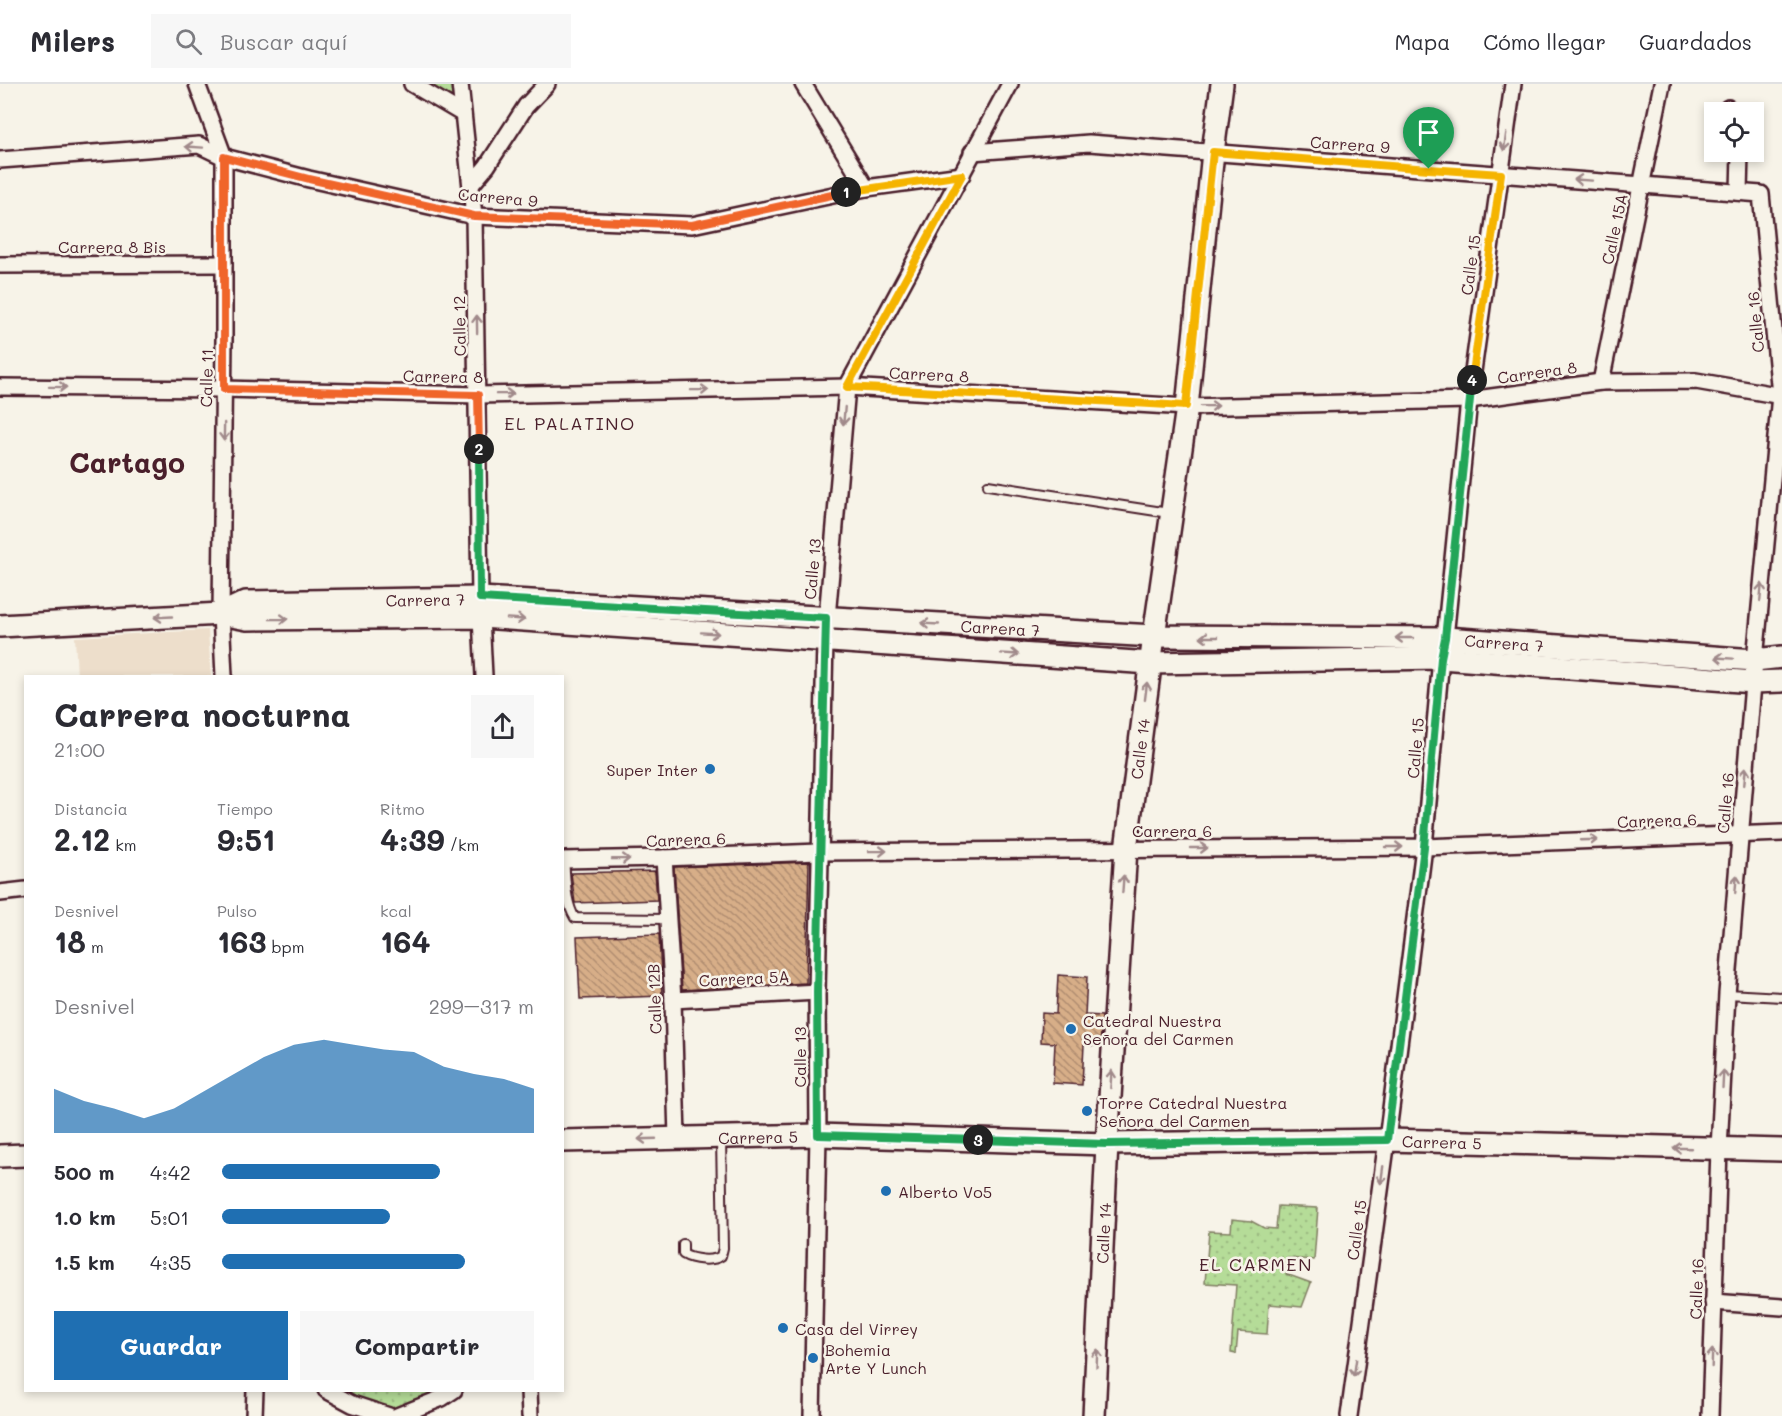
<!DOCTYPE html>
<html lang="es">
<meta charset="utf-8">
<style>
body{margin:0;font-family:Mali,sans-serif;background:#f7f7f7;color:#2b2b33;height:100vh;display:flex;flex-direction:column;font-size:22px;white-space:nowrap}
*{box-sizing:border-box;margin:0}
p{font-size:20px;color:#7c7c81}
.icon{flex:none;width:33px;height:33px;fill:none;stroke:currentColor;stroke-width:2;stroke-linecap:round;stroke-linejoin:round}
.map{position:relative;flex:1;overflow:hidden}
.panel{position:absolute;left:24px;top:591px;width:540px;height:717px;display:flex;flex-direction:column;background:#fff;border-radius:0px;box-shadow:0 3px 9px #0003}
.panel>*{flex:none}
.controls{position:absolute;left:1704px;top:18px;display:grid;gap:12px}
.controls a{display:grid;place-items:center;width:60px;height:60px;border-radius:0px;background:#fff;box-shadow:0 3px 9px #0003;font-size:30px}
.pin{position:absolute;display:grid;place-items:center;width:51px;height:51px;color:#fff;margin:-62px -26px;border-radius:50% 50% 50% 0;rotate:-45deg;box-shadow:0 0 6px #0007}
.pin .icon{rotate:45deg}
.km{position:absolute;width:30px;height:30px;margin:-15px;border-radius:50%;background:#222;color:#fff;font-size:16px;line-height:30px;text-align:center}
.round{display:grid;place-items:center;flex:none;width:63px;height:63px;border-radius:0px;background:#f7f7f7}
.head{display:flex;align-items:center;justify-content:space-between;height:102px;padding:0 30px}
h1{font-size:33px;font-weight:700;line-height:45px}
.figures{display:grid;grid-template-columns:repeat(3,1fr);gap:9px;height:102px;padding:6px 30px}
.figures div{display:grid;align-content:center}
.figures b{font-size:30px;font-weight:700}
.figures small{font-size:16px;font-weight:400}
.figures p{font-size:16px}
.chart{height:168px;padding:12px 30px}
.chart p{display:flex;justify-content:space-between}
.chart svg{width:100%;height:108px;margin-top:6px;fill:#1f6fb2;opacity:.7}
.button{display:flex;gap:12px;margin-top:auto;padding:12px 30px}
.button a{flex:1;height:69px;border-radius:0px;background:#1f6fb2;color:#fff;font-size:24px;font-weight:700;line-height:69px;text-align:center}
.button a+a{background:#f7f7f7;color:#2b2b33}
ul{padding:0 30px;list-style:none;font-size:20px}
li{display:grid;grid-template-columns:96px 72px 1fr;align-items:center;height:45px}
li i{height:15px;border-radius:8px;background:#1f6fb2}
header{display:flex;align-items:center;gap:36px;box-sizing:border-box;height:84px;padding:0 30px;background:#fff;border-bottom:2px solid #e1e1e2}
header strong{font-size:28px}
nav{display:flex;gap:33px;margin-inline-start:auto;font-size:21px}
.search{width:420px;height:54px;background:#f7f7f7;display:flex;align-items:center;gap:15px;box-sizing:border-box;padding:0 21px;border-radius:0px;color:#7c7c81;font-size:22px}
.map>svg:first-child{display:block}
.built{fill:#eddecb}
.forest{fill:url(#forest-crowns);stroke:#807e62;stroke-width:1.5}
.park{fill:url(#park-dots);stroke:#807e62;stroke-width:1.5}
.building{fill:url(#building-back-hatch);stroke:#4a1f2b;stroke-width:1.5}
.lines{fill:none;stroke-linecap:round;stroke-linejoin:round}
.lane-casing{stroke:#4a1f2b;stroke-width:12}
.street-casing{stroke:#4a1f2b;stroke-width:20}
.secondary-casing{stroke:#4a1f2b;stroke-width:26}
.lane{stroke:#f7f3e8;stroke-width:8}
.street{stroke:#f7f3e8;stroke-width:15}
.secondary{stroke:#f7f3e8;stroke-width:21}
.oneway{stroke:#a0898a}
.split-1-casing{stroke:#fff;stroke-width:12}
.split-2-casing{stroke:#fff;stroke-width:12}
.split-3-casing{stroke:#fff;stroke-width:12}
.split-4-casing{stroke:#fff;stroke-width:12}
.split-5-casing{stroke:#fff;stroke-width:12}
.split-1{stroke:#f5b400;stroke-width:8}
.split-2{stroke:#f0652b;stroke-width:8}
.split-3{stroke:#22a559;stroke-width:8}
.split-4{stroke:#22a559;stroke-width:8}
.split-5{stroke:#f5b400;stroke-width:8}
.poi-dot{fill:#1f6fb2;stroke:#f7f3e8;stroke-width:2}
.labels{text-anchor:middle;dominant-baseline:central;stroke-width:5;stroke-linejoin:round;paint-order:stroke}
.street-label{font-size:16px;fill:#4a1f2b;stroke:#f7f3e8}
.poi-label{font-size:16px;fill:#4a1f2b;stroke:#f7f3e8;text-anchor:start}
.neighbourhood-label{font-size:18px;letter-spacing:1.5px;fill:#4a1f2b;stroke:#f7f3e8}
.town-label{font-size:28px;font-weight:bold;fill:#4a1f2b;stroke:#f7f3e8}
</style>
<header>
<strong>Milers</strong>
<div class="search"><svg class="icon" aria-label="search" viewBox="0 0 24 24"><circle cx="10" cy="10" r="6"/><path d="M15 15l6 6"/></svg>Buscar aquí</div>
<nav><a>Mapa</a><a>Cómo llegar</a><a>Guardados</a></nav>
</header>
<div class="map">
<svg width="1782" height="1332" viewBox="0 0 1782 1332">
<defs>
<pattern id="forest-crowns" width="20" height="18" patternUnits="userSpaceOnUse" patternTransform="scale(1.5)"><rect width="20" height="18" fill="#b5dc98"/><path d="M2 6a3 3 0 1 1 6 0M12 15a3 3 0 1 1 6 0" fill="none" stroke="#9dbc83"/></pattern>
<pattern id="park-dots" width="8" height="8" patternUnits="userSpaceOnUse" patternTransform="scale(1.5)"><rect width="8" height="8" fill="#b5dc98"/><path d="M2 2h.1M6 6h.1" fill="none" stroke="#9dbc83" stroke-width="1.8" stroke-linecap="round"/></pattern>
<pattern id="building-back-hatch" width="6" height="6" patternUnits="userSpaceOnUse" patternTransform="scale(1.5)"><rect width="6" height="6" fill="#d7ae88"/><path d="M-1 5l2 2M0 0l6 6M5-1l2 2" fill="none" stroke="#b08d6f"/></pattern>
</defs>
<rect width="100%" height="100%" fill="#f7f3e8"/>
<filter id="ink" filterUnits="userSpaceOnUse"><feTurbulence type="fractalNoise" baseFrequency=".0167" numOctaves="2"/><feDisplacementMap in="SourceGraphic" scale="12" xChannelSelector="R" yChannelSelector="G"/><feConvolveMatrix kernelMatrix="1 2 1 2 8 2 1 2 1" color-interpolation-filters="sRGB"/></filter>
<g filter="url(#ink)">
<polygon class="built" points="208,546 211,592 77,592 75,553"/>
<polygon class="forest" points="412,0 460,0 463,30"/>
<g class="park">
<polygon points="1278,1122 1318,1124 1314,1176 1287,1174 1286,1190 1311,1199 1302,1223 1269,1220 1267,1250 1238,1248 1236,1270 1231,1269 1236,1201 1205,1199 1209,1147 1231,1148 1232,1135 1251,1137 1264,1144 1276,1145"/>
<polygon points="326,1307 454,1307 397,1332"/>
</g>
<g class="building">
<polygon points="809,778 806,899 682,906 674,783"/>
<polygon points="655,787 657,816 575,819 571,789"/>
<polygon points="659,850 662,912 580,915 577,853"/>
<polygon points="1058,891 1087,893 1085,931 1102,932 1100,962 1084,961 1082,1001 1053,999 1055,959 1041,958 1042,929 1056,930"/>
</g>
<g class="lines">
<g class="lane-casing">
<g id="lane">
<polyline points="988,401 1169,429"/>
<path d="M564 776C566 794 565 818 575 834L669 835"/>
<polyline points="1727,910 1782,913"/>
<path d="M683 1160V1170C693 1176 712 1178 721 1172L723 1164 721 1055"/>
</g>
</g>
<g class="street-casing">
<g id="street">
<polyline points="197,0 224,73 224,255 221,530 224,592"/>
<polyline points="412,0 463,30"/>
<polyline points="460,0 474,132 480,514 484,592"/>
<polyline points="803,0 866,104"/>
<polyline points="1728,24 1729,28"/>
<polyline points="972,68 1089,59 1761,110 1780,311 1755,576 1727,910 1719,1065 1710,1332"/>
<polyline points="0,76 199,61 224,73 309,95 474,132 692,141 866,104 962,91"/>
<polyline points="471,101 487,82 526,22 547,0"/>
<polyline points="1739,108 1740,68"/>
<polyline points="0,181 224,180"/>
<polyline points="1601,298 1662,0"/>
<polyline points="0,303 224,305 478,311 847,303 1187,323 1469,316 1601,298 1696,297 1782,312"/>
<polyline points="664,774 673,916 677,1054"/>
<polyline points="562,776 664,774 819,768 1424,763 1782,749"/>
<polyline points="0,809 26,806"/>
<polyline points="673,916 817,908"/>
<polyline points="1713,1218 1782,1223"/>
<polyline points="326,1306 352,1320 389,1332"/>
<polyline points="529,1306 530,1332"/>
<polyline points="254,1332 255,1306"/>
<polyline points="397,1332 442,1314 454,1306"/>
<polyline points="812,1332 818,1051 817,908 825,557 847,303 1010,0"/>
<polyline points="1349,1332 1387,1056 1424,763 1441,574 1445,554 1469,316 1513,0"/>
</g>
</g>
<g class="secondary-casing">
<g id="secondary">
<path id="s1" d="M221 530 246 518 480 514 1154 552 1445 554 1755 576 1782 573"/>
<polyline points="0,542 221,530 247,535 481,533 1150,579 1441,574 1753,598 1782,597"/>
<path id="s2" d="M562 1057 818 1051 1107 1060 1387 1056 1782 1066"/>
<polyline points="0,1072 26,1071"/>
<path id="s3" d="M1094 1332 1107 1060 1126 765 1154 552 1187 323 1213 68 1222 0"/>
</g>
</g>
<use href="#lane" class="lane"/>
<use href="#street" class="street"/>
<use href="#secondary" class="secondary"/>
</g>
<defs><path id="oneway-shaft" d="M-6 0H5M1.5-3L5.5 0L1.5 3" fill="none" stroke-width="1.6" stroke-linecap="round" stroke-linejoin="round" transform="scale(1.5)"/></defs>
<g class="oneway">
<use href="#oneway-shaft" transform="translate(1505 58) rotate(98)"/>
<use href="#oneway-shaft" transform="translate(194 63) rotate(-176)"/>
<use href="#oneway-shaft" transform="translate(1583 96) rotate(-176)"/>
<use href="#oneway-shaft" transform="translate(477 240) rotate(-91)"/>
<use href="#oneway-shaft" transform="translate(58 303) rotate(1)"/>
<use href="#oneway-shaft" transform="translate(700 306) rotate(-1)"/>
<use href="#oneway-shaft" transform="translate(505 310) rotate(-1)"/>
<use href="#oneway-shaft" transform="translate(1210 322) rotate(-1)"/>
<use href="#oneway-shaft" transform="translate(844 332) rotate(95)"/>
<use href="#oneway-shaft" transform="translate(224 348) rotate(91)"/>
<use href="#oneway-shaft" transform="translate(1761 508) rotate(-85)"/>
<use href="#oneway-shaft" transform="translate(163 533) rotate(177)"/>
<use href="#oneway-shaft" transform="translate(279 535) rotate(-1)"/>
<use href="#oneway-shaft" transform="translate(516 535) rotate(4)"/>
<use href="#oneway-shaft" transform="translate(930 540) rotate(-177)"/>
<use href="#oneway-shaft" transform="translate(710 549) rotate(4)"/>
<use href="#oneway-shaft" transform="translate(1209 553) rotate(-180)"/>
<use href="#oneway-shaft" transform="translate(1404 554) rotate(-180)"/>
<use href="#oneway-shaft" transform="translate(1010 570) rotate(4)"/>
<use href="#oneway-shaft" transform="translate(1724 574) rotate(-176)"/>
<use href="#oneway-shaft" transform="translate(1146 607) rotate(-83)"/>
<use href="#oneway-shaft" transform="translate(1745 692) rotate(-85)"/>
<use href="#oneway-shaft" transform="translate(1589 756) rotate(-2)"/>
<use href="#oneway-shaft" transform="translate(1394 763)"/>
<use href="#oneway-shaft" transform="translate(1199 764)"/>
<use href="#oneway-shaft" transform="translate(878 767) rotate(-1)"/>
<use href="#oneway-shaft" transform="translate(621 775) rotate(-1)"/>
<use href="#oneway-shaft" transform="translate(1123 800) rotate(-86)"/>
<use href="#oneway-shaft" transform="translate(1736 800) rotate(-85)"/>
<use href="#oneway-shaft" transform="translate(1111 995) rotate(-86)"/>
<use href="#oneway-shaft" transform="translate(1723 995) rotate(-87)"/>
<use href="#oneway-shaft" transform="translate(647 1055) rotate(178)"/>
<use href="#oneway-shaft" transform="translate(1682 1064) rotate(-178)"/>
<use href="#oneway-shaft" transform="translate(1382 1091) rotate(98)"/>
<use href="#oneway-shaft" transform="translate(1097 1274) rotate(-87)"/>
<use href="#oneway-shaft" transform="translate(1712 1274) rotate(-88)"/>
<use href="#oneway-shaft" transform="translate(1355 1284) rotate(98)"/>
</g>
</g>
<g class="lines" filter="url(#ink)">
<g class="split-1-casing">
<polyline id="split-1" points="846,108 962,91 847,303 1186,322 1213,68 1429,85"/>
</g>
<g class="split-2-casing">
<polyline id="split-2" points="479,365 478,311 224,305 224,73 309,95 474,132 692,141 846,108"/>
</g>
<g class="split-3-casing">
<polyline id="split-3" points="479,365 480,514 826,534 817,908 818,1051 978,1056"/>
</g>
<g class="split-4-casing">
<polyline id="split-4" points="978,1056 1107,1060 1387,1056 1424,763 1441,574 1445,554 1472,296"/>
</g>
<g class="split-5-casing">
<polyline id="split-5" points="1429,85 1501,90 1472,296"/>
</g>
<use href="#split-1" class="split-1"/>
<use href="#split-2" class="split-2"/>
<use href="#split-3" class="split-3"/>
<use href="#split-4" class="split-4"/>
<use href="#split-5" class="split-5"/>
</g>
<g class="poi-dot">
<circle cx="710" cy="685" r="6"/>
<circle cx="1071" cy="945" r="6"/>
<circle cx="1087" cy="1027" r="6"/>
<circle cx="886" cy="1107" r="6"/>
<circle cx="783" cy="1244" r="6"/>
<circle cx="813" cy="1274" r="6"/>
</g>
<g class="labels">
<g class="street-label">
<text transform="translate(1350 60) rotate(4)">Carrera 9</text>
<text transform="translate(498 113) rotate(5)">Carrera 9</text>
<text transform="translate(1614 145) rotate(-78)">Calle 15A</text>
<text x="112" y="162">Carrera 8 Bis</text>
<text transform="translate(1470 181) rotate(-82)">Calle 15</text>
<text transform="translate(1755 238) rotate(-95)">Calle 16</text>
<text transform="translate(459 242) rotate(-91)">Calle 12</text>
<text transform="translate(1537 288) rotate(-8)">Carrera 8</text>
<text transform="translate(929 290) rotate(3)">Carrera 8</text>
<text transform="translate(443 292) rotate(1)">Carrera 8</text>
<text transform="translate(206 294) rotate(-89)">Calle 11</text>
<text transform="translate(812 485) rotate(-85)">Calle 13</text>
<text stroke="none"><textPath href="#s1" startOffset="207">Carrera 7</textPath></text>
<text stroke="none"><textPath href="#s1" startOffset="783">Carrera 7</textPath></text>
<text stroke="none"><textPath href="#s1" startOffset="1287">Carrera 7</textPath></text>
<text stroke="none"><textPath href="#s3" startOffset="669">Calle 14</textPath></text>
<text transform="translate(1415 664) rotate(-85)">Calle 15</text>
<text transform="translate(1725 719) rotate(-85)">Calle 16</text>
<text transform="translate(1657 736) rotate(-2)">Carrera 6</text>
<text x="1172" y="746">Carrera 6</text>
<text transform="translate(686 755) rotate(-2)">Carrera 6</text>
<text transform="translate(744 894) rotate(-3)">Carrera 5A</text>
<text transform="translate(654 915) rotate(-92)">Calle 12B</text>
<text transform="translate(799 973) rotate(-90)">Calle 13</text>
<text stroke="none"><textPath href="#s2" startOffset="196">Carrera 5</textPath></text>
<text stroke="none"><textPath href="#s2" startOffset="880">Carrera 5</textPath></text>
<text transform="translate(1356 1146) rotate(-82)">Calle 15</text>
<text stroke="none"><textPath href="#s3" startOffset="183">Calle 14</textPath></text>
<text transform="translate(1696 1205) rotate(-88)">Calle 16</text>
</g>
<g class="poi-label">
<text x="698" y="685" text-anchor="end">Super Inter</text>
<text x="1083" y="936">Catedral Nuestra<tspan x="1083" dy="18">Señora del Carmen</tspan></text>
<text x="1099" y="1018">Torre Catedral Nuestra<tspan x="1099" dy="18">Señora del Carmen</tspan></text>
<text x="898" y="1107">Alberto Vo5</text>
<text x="795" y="1244">Casa del Virrey</text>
<text x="825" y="1265">Bohemia<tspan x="825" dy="18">Arte Y Lunch</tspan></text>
</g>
<g class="neighbourhood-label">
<text x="570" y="339">EL PALATINO</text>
<text x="1256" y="1180">EL CARMEN</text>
</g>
<g class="town-label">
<text x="127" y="378">Cartago</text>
</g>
</g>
</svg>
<div class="controls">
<a><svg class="icon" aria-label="locate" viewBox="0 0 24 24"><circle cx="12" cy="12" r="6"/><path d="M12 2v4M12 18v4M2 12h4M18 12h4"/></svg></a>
</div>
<div class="pin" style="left:1429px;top:85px;background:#1e9e55"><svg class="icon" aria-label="arrive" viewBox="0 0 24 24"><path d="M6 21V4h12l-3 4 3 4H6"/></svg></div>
<b class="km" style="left:846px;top:108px">1</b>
<b class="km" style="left:479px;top:365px">2</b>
<b class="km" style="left:978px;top:1056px">3</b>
<b class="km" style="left:1472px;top:296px">4</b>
<section class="panel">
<div class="head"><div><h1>Carrera nocturna</h1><p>21:00</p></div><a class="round"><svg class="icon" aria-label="share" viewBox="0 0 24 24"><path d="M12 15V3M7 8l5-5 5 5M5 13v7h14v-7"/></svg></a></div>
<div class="figures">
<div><p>Distancia</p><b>2.12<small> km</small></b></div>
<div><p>Tiempo</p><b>9:51</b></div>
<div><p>Ritmo</p><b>4:39<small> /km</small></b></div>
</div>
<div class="figures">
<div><p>Desnivel</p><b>18<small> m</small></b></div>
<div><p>Pulso</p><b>163<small> bpm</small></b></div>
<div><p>kcal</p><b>164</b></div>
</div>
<div class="chart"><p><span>Desnivel</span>299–317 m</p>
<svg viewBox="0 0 160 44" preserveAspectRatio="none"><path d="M0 44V26L10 31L20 34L30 38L40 34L50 27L60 20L70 13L80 8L90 6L100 8L110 10L120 11L130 17L140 20L150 22L160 26V44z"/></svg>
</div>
<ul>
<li><b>500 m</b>4:42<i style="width:70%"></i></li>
<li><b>1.0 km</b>5:01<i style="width:54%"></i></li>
<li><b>1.5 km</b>4:35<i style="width:78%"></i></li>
</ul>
<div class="button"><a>Guardar</a><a>Compartir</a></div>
</section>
</div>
